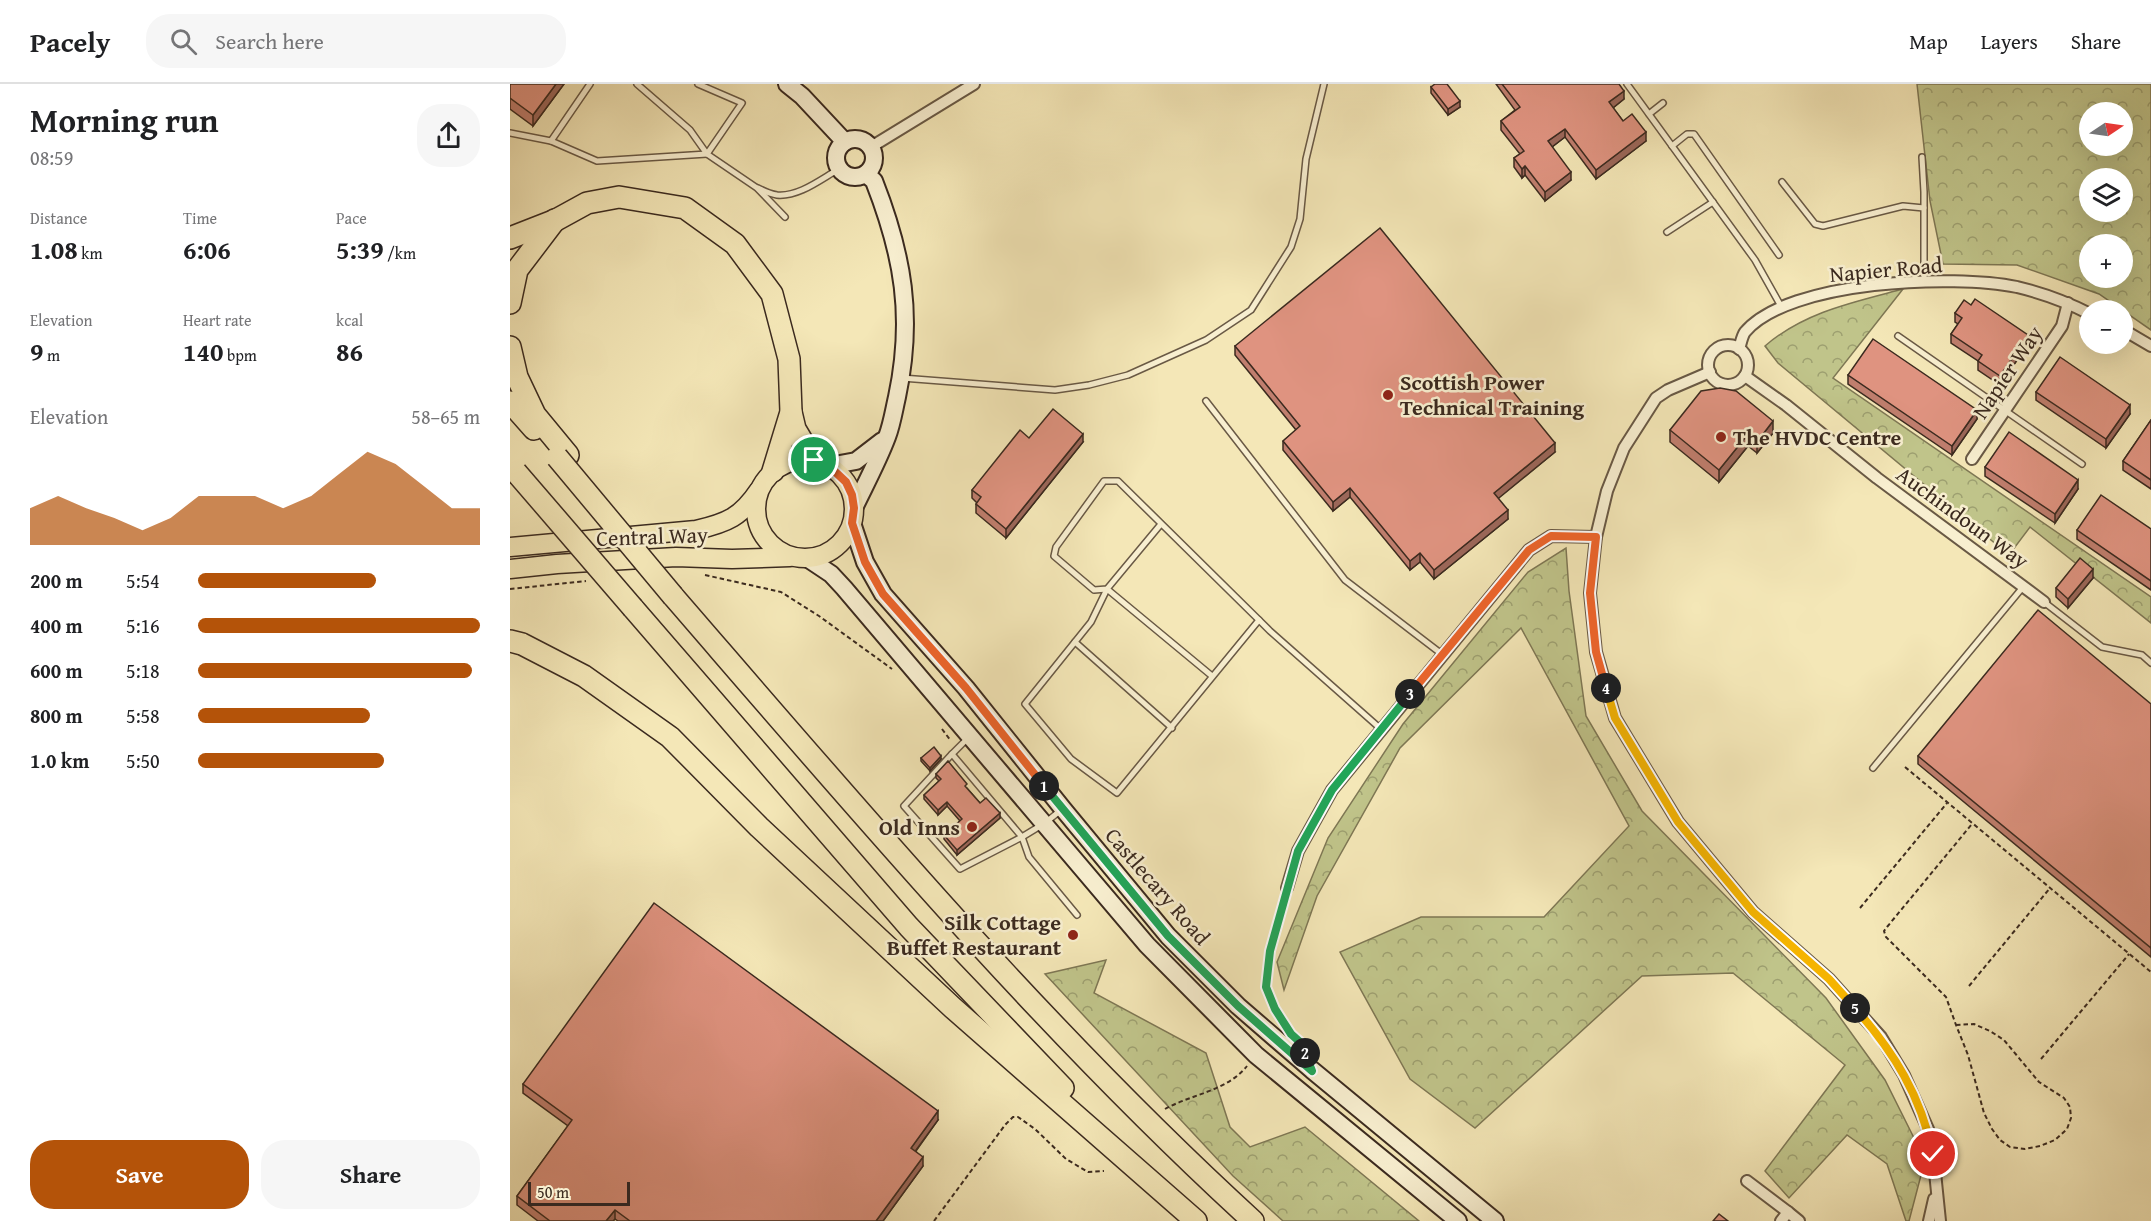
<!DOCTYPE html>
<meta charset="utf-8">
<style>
body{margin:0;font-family:"Gentium Book Plus",serif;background:#f6f6f6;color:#202124;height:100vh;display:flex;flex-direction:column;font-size:22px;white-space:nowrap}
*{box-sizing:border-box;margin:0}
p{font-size:20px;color:#757577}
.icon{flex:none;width:33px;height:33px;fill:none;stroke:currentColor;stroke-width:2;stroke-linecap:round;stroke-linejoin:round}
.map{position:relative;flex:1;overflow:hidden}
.drawer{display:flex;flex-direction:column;background:#fff;width:510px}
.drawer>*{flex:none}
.needle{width:39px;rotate:77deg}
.controls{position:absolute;left:1569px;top:18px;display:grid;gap:12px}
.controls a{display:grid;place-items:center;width:54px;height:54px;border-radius:50%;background:#fff;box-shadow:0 6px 24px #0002;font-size:30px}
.scale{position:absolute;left:18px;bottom:15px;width:102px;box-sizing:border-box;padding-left:6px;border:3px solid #3b2a1f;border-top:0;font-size:16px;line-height:21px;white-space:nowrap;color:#3b2a1f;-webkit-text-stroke:4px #f8efd0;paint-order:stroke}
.pin{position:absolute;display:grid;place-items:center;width:51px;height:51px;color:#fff;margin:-26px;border:3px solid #fff;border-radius:50%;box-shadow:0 2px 6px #0007}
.km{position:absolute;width:30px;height:30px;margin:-15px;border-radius:50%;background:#222;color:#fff;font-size:16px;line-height:30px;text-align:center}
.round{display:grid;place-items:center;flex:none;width:63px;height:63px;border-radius:24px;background:#f6f6f6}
.overview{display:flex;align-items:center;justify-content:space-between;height:102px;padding:0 30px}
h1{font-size:33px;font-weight:800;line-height:45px}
.stats{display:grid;grid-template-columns:repeat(3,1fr);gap:9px;height:102px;padding:6px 30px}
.stats div{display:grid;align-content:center}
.stats b{font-size:26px;font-weight:800}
.stats small{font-size:16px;font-weight:400}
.stats p{font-size:16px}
.chart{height:168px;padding:12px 30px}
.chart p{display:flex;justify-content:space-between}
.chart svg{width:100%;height:108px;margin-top:6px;fill:#b45309;opacity:.7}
.action{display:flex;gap:12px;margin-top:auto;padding:12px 30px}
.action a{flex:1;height:69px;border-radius:24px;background:#b45309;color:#fff;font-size:24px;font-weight:800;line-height:69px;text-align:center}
.action a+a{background:#f6f6f6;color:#202124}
ul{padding:0 30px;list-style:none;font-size:20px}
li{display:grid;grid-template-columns:96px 72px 1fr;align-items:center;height:45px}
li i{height:15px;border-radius:8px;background:#b45309}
header{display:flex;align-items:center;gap:36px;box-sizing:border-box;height:84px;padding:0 30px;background:#fff;border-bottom:2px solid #e0e0e0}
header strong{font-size:28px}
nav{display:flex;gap:33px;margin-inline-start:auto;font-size:21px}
.search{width:420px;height:54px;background:#f6f6f6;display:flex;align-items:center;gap:15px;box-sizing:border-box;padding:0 21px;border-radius:24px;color:#757577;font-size:22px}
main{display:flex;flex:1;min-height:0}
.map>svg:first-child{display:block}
.forest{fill:url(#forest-crowns);stroke:#7e7754;stroke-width:1.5;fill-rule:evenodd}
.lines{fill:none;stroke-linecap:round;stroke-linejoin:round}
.lane-casing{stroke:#695945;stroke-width:8}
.street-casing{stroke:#695945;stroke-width:14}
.secondary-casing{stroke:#3b2a1f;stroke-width:20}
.primary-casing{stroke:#3b2a1f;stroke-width:21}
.highway-casing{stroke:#3b2a1f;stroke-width:24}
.path{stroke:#3b2a1f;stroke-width:2;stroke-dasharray:4.5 3;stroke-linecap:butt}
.lane{stroke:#f8efd0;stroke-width:5}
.street{stroke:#f8efd0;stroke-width:10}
.secondary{stroke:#f8efd0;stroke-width:16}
.primary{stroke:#f4e7b7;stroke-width:18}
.highway{stroke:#f4e7b7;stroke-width:21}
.highway-bridge-casing{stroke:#3b2a1f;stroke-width:24;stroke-linecap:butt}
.highway-bridge{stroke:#f4e7b7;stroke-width:21}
.wall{fill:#c07e6e;stroke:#3b2a1f;stroke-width:1.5}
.shaded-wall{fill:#9c675a;stroke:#3b2a1f;stroke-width:1.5}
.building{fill:#df9380;stroke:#3b2a1f;stroke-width:1.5}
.split-1-casing{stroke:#fff;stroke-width:12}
.split-2-casing{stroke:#fff;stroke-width:12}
.split-3-casing{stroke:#fff;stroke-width:12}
.split-4-casing{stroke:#fff;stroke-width:12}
.split-5-casing{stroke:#fff;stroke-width:12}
.split-6-casing{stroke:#fff;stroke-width:12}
.split-1{stroke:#f0652b;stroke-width:8}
.split-2{stroke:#22a559;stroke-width:8}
.split-3{stroke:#22a559;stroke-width:8}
.split-4{stroke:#f0652b;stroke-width:8}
.split-5{stroke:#f5b400;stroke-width:8}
.split-6{stroke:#f5b400;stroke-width:8}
.poi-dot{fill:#8f2418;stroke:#f8efd0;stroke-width:2}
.labels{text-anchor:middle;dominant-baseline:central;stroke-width:5;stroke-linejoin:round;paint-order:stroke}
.street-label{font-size:22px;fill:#3b2a1f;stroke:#f8efd0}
.poi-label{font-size:22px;font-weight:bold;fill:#3b2a1f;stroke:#f8efd0;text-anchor:start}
</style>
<header>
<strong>Pacely</strong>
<div class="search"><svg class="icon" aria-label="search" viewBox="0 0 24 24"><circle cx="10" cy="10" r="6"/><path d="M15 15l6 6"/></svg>Search here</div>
<nav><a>Map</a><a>Layers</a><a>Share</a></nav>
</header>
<main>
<section class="drawer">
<div class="overview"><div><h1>Morning run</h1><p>08:59</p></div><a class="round"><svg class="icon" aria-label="share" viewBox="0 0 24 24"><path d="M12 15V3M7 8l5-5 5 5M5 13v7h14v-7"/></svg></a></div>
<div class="stats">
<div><p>Distance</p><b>1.08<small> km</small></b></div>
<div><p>Time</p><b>6:06</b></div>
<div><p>Pace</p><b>5:39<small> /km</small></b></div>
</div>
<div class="stats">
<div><p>Elevation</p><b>9<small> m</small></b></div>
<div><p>Heart rate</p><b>140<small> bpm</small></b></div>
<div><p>kcal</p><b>86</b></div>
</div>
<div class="chart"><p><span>Elevation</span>58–65 m</p>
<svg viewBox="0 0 160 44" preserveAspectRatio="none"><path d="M0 44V29L10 24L20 29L30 33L40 38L50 33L60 24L70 24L80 24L90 29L100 24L110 15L120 6L130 11L140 20L150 29L160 29V44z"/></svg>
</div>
<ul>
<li><b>200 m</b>5:54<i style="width:63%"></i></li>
<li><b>400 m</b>5:16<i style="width:100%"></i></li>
<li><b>600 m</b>5:18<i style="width:97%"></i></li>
<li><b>800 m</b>5:58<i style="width:61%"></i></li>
<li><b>1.0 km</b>5:50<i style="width:66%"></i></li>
</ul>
<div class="action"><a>Save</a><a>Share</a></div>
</section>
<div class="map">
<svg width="1641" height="1137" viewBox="0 0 1641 1137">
<defs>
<pattern id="forest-crowns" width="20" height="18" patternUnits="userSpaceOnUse" patternTransform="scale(1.5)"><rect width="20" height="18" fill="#c0c48a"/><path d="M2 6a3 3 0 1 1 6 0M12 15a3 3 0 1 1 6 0" fill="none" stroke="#9d9f70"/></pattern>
</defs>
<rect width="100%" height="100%" fill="#f4e7b7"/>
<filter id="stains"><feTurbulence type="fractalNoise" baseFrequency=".00333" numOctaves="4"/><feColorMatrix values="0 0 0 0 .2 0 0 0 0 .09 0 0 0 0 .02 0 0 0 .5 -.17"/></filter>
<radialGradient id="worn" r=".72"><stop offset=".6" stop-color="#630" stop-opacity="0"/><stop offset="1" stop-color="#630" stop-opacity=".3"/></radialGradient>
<g class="forest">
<path d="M1407 0H1641V246L1589 210 1507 181 1433 180 1420 117ZM1612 28V62H1580V28ZM1612 94V128H1580V94ZM1580 160H1612V194H1580Z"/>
<path d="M1393 205 1323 294 1641 513V539L1520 443 1499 471 1268 279 1255 262C1294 228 1344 218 1393 205Z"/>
<polygon points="1056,464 1059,507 1076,632 1132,727 1316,914 1375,996 1415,1076 1399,1137 1396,1137 1377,1080 1337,1051 1279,1114 1255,1087 1335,981 1223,889 1132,892 965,1044 900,995 830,868 911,833 1034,833 1119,742 1011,544 890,664 807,812 774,906 767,878 818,754 893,640 1018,488"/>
<polygon points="596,876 584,909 696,969 720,1043 740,1063 795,1043 909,1137 773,1137 723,1092 535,890"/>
</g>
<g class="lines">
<g class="lane-casing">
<g id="lane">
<polyline points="80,0 41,57 87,77 197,70 232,19 188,0"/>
<polyline points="127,0 180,46 197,70 247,104 275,133"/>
<polyline points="1117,0 1245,176 1272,224"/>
<polyline points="1139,30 1153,19"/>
<polyline points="0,49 41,57"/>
<polyline points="1162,62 1177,50 1184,50 1269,171"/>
<polyline points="1412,73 1414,108 1414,196"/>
<polyline points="1272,98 1305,140 1313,142 1393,122 1414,124"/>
<path d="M248 104C254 107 261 110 267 111 289 113 311 95 329 85"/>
<polyline points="1157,148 1203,118"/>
<polyline points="1388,252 1572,380"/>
<polyline points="392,294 545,306 579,301 618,291 696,256 741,226 781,163 790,135 796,75 814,0"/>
<polyline points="696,317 835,496 933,571"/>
<polyline points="651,440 597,505 584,506 544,472 546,463 594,397 608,397 749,536 760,547 872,646"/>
<polyline points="1534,518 1592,563 1632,571 1641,579"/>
<polyline points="565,558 662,644"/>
<polyline points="702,592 597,505 581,538 515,620 561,675 607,709 749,536"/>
<polyline points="458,654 442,670 512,753 535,739 551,726"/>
<polyline points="442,670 394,722 450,785 512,753 519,773 567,831"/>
<polyline points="1363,684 1513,503"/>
</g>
</g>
<g class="street-casing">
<g id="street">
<polyline points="361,63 464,0"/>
<polyline points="1612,245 1641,262"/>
<circle cx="1218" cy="281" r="20"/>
<path d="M1229 265C1231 259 1232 252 1235 248 1279 196 1444 190 1507 203 1532 209 1557 218 1580 230"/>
<polyline points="1200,288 1158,306 1146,314 1114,364 1097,407 1086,453 1080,509 1086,568 1105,634 1168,738 1243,828 1319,895 1371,953 1394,991 1418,1045 1423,1069 1430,1137"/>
<polyline points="1235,292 1276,321 1367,394 1534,518"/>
<polyline points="1462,375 1552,242 1558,219"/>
<polyline points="777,804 788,767 822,706 1019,466 1041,452 1086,453"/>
<polyline points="1237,1097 1278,1128"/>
<polyline points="1271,1137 1278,1128 1289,1137"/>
<polyline points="1419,1137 1424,1115"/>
</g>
</g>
<g class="secondary-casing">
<g id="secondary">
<polyline points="277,0 292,12 335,58"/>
<circle cx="345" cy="74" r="19"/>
<polyline points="319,382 346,377 372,357"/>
<path d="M344 424C355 401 368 377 377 353 382 340 384 326 387 313 404 233 393 171 364 97L356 90"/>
<polyline points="342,439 355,478 373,510 456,604 553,725 658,852 728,922 802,986 985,1137"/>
<polyline points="297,474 321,490 334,504 637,861 746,971 948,1137"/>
</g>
</g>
<g class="primary-casing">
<g id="primary">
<circle cx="295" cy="425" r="49"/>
<path d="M0 463 186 446C217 439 231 433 249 406"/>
<polyline points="0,485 47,480 166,473 222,475 280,473"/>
</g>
</g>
<g class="highway-casing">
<g id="highway">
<polyline points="0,154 46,136 77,119 109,113 175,124 225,160 262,210 279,275 281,328 263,387"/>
<polyline points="0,219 7,186 45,136"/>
<polyline points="0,263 7,293 25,331 58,371"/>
<polyline points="0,318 24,345"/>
<polyline points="281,328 285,345 304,377"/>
<path d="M163 512C349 727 533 945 743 1137"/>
<polyline points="123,524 399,843 553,1004"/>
<polyline points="0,557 12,560 74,592 160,653 249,743 443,924 686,1137"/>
</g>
</g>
<g class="path">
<polyline points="195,491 271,508 309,532 382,585"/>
<polyline points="0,505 76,497"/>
<polyline points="432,645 441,657"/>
<polyline points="1395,683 1641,888"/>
<polyline points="774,816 760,867 756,903 775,941"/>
<polyline points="1350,824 1437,719"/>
<polyline points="1459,902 1540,804"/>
<polyline points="1446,941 1464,940 1480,947 1494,956 1529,998 1554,1014 1560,1023 1561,1034 1557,1045 1545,1056 1530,1062 1515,1065 1500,1063 1490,1056 1482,1045 1474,1029 1458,971 1446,941 1436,913 1376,853 1374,847 1377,843 1462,740"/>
<polyline points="1531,975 1619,870"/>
<path d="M655 1025C682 1010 717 1007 737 982"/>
<polyline points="424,1137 495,1041 503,1033 508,1033 525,1045 556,1075 578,1088 594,1087"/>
</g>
<use href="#lane" class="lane"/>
<use href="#street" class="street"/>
<use href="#secondary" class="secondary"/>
<use href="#primary" class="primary"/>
<use href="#highway" class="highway"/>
<g class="highway-bridge-casing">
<g id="highway-bridge">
<polyline points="47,373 163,512"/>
<polyline points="6,388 123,524"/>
</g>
</g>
<use href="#highway-bridge" class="highway-bridge"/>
</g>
<g class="wall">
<polygon points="0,0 54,0 23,42 0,25"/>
<polygon points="986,0 1109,0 1114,15 1103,24 1113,37 1136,57 1086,95 1055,53 1042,63 1061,96 1035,117 1015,91 1012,94 1004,83 1004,74 1010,70 991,46 991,37 1005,26"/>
<polygon points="921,3 950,23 938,31 921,9"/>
<polygon points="1445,229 1518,260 1490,301 1468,286 1468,277 1441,259 1441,250 1448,240 1445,238"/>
<polygon points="725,262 1045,368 988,414 998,435 924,495 910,478 900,486 840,413 823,427 773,366 773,357 786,346 725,271"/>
<polygon points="1338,291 1467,335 1442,371 1338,300"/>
<polygon points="1526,308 1620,330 1596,364 1526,316"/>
<polygon points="1641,336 1641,405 1613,386 1613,377"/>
<polygon points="1160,346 1263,349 1247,369 1238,362 1209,398 1160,358"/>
<polygon points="519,354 573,358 496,454 466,429 466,420 467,419 462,414 462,406"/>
<polygon points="1475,383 1568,405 1545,439 1475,392"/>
<polygon points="1641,445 1641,506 1567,455 1567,446"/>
<polygon points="1583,494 1558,524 1546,513 1546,504"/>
<polygon points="1641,620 1641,873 1408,680 1408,672"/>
<polygon points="411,674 431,675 420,687 411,677"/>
<polygon points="426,690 457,704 470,719 490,734 447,771 434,755 434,751 450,737 437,722 428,731 414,715 414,711 429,697 426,694"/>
<polygon points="13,1000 428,1036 406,1067 413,1082 373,1137 108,1137 105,1135 103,1137 28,1137 7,1121 7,1112 58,1042 13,1009"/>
</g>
<g class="shaded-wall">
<polygon points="46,0 54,0 23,42 23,31"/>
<polygon points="1114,7 1114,15 1099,27 1099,18"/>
<polygon points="950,17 950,23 938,31 938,25"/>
<polygon points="1055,45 1055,53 1038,66 1038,57"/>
<polygon points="1136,48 1136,57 1086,95 1086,86"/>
<polygon points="1015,82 1015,91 1012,94 1012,85"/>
<polygon points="1061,88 1061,96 1035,117 1035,108"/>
<polygon points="1518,251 1518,260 1490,301 1490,292"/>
<polygon points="1620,321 1620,330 1596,364 1596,355"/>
<polygon points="1467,326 1467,335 1442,371 1442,362"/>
<polygon points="1263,337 1263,349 1247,369 1247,358"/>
<polygon points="573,350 573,358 496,454 496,445"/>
<polygon points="1238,350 1238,362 1209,398 1209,386"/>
<polygon points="1045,359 1045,368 984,418 984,409"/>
<polygon points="1568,396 1568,405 1545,439 1545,430"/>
<polygon points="840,404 840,413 823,427 823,418"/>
<polygon points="998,426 998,435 924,495 924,486"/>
<polygon points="910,469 910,478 900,486 900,477"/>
<polygon points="1583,485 1583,494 1558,524 1558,515"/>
<polygon points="431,672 431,675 420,687 420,684"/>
<polygon points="437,718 437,722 428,731 428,726"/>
<polygon points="490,729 490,734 447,771 447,766"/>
<polygon points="428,1027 428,1036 401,1073 401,1064"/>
<polygon points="413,1073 413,1082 373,1137 366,1137"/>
<polygon points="105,1126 105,1135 103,1137 96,1137"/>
</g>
<g class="building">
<polygon points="0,0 46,0 23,31 0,14"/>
<polygon points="925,0 937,0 950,17 938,25 921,3"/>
<polygon points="992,0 1109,0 1114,7 1099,18 1113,37 1122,30 1136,48 1086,86 1055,45 1038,57 1061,88 1035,108 1015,82 1012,85 1004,74 1014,67 991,37 1010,23"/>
<polygon points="870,144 1045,359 984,409 998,426 924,486 910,469 900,477 840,404 823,418 773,357 790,342 725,262"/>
<polygon points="1465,215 1518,251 1490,292 1468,277 1472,271 1441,250 1452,234 1445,229 1454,216 1461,221"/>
<polygon points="1363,255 1467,326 1442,362 1338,291"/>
<polygon points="1550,273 1620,321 1596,355 1526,308"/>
<polygon points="1210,304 1226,307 1263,337 1247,358 1238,350 1209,386 1160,346 1191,307"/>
<polygon points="543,325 573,350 496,445 466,420 471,413 462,406 510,346 519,354"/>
<polygon points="1641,336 1641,396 1613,377"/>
<polygon points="1499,348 1568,396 1545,430 1475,383"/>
<polygon points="1591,411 1641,445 1641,497 1567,446"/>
<polygon points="1570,474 1583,485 1558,515 1546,504"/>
<polygon points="1528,526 1641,620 1641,864 1408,672"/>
<polygon points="424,663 431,672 420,684 411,674"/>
<polygon points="438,677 457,700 455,702 470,719 476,714 490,729 447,766 434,751 452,735 437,718 428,726 414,711 431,695 426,690"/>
<polygon points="144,819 428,1027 401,1064 413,1073 366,1137 120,1137 105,1126 96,1137 40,1137 7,1112 62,1036 13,1000"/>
<polygon points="1209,1130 1218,1137 1203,1137"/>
</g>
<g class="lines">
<g class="split-1-casing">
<polyline id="split-1" points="304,376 319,382 336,398 342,411 344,424 342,439 355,478 373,510 456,604 534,702"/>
</g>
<g class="split-2-casing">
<polyline id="split-2" points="534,702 658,852 728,922 802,987 795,969"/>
</g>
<g class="split-3-casing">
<polyline id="split-3" points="795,969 791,959 781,950 765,925 756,903 760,867 788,767 822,706 900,610"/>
</g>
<g class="split-4-casing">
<polyline id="split-4" points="900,610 1019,466 1041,452 1086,453 1080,509 1086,568 1096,604"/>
</g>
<g class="split-5-casing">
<polyline id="split-5" points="1096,604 1105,634 1168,738 1243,828 1319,895 1345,924"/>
</g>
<g class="split-6-casing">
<path id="split-6" d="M1345 924C1384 968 1411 1012 1423 1070"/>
</g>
<use href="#split-1" class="split-1"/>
<use href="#split-2" class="split-2"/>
<use href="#split-3" class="split-3"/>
<use href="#split-4" class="split-4"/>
<use href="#split-5" class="split-5"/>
<use href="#split-6" class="split-6"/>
</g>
<g class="poi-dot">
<circle cx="878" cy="311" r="6"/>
<circle cx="1211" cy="353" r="6"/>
<circle cx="462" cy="743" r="6"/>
<circle cx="563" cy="851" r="6"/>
</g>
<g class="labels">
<g class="street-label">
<text transform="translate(1376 185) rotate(-5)">Napier Road</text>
<text transform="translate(1497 288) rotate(-56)">Napier Way</text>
<text transform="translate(1453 433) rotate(36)">Auchindoun Way</text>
<text transform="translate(142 452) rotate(-2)">Central Way</text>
<text transform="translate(648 802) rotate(49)">Castlecary Road</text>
</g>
<g class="poi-label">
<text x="890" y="298">Scottish Power<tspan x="890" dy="25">Technical Training</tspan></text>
<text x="1223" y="353">The HVDC Centre</text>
<text x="450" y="743" text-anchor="end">Old Inns</text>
<text x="551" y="838" text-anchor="end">Silk Cottage<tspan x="551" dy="25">Buffet Restaurant</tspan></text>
</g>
</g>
<rect width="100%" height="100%" filter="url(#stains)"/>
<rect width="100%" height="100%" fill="url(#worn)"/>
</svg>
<div class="controls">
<a><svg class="needle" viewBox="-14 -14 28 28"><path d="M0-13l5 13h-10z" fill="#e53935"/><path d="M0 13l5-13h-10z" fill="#757577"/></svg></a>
<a><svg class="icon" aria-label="layers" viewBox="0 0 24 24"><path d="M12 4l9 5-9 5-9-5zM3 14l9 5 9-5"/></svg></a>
<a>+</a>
<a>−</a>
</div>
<div class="scale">50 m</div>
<div class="pin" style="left:304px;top:376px;background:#1e9e55"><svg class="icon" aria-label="arrive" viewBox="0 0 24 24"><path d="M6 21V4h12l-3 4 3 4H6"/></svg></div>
<div class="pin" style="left:1423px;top:1070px;background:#d93025"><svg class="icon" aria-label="check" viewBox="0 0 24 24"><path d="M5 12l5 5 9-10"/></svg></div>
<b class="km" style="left:534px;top:702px">1</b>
<b class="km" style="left:795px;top:969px">2</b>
<b class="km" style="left:900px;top:610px">3</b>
<b class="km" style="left:1096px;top:604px">4</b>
<b class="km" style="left:1345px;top:924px">5</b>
</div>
</main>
